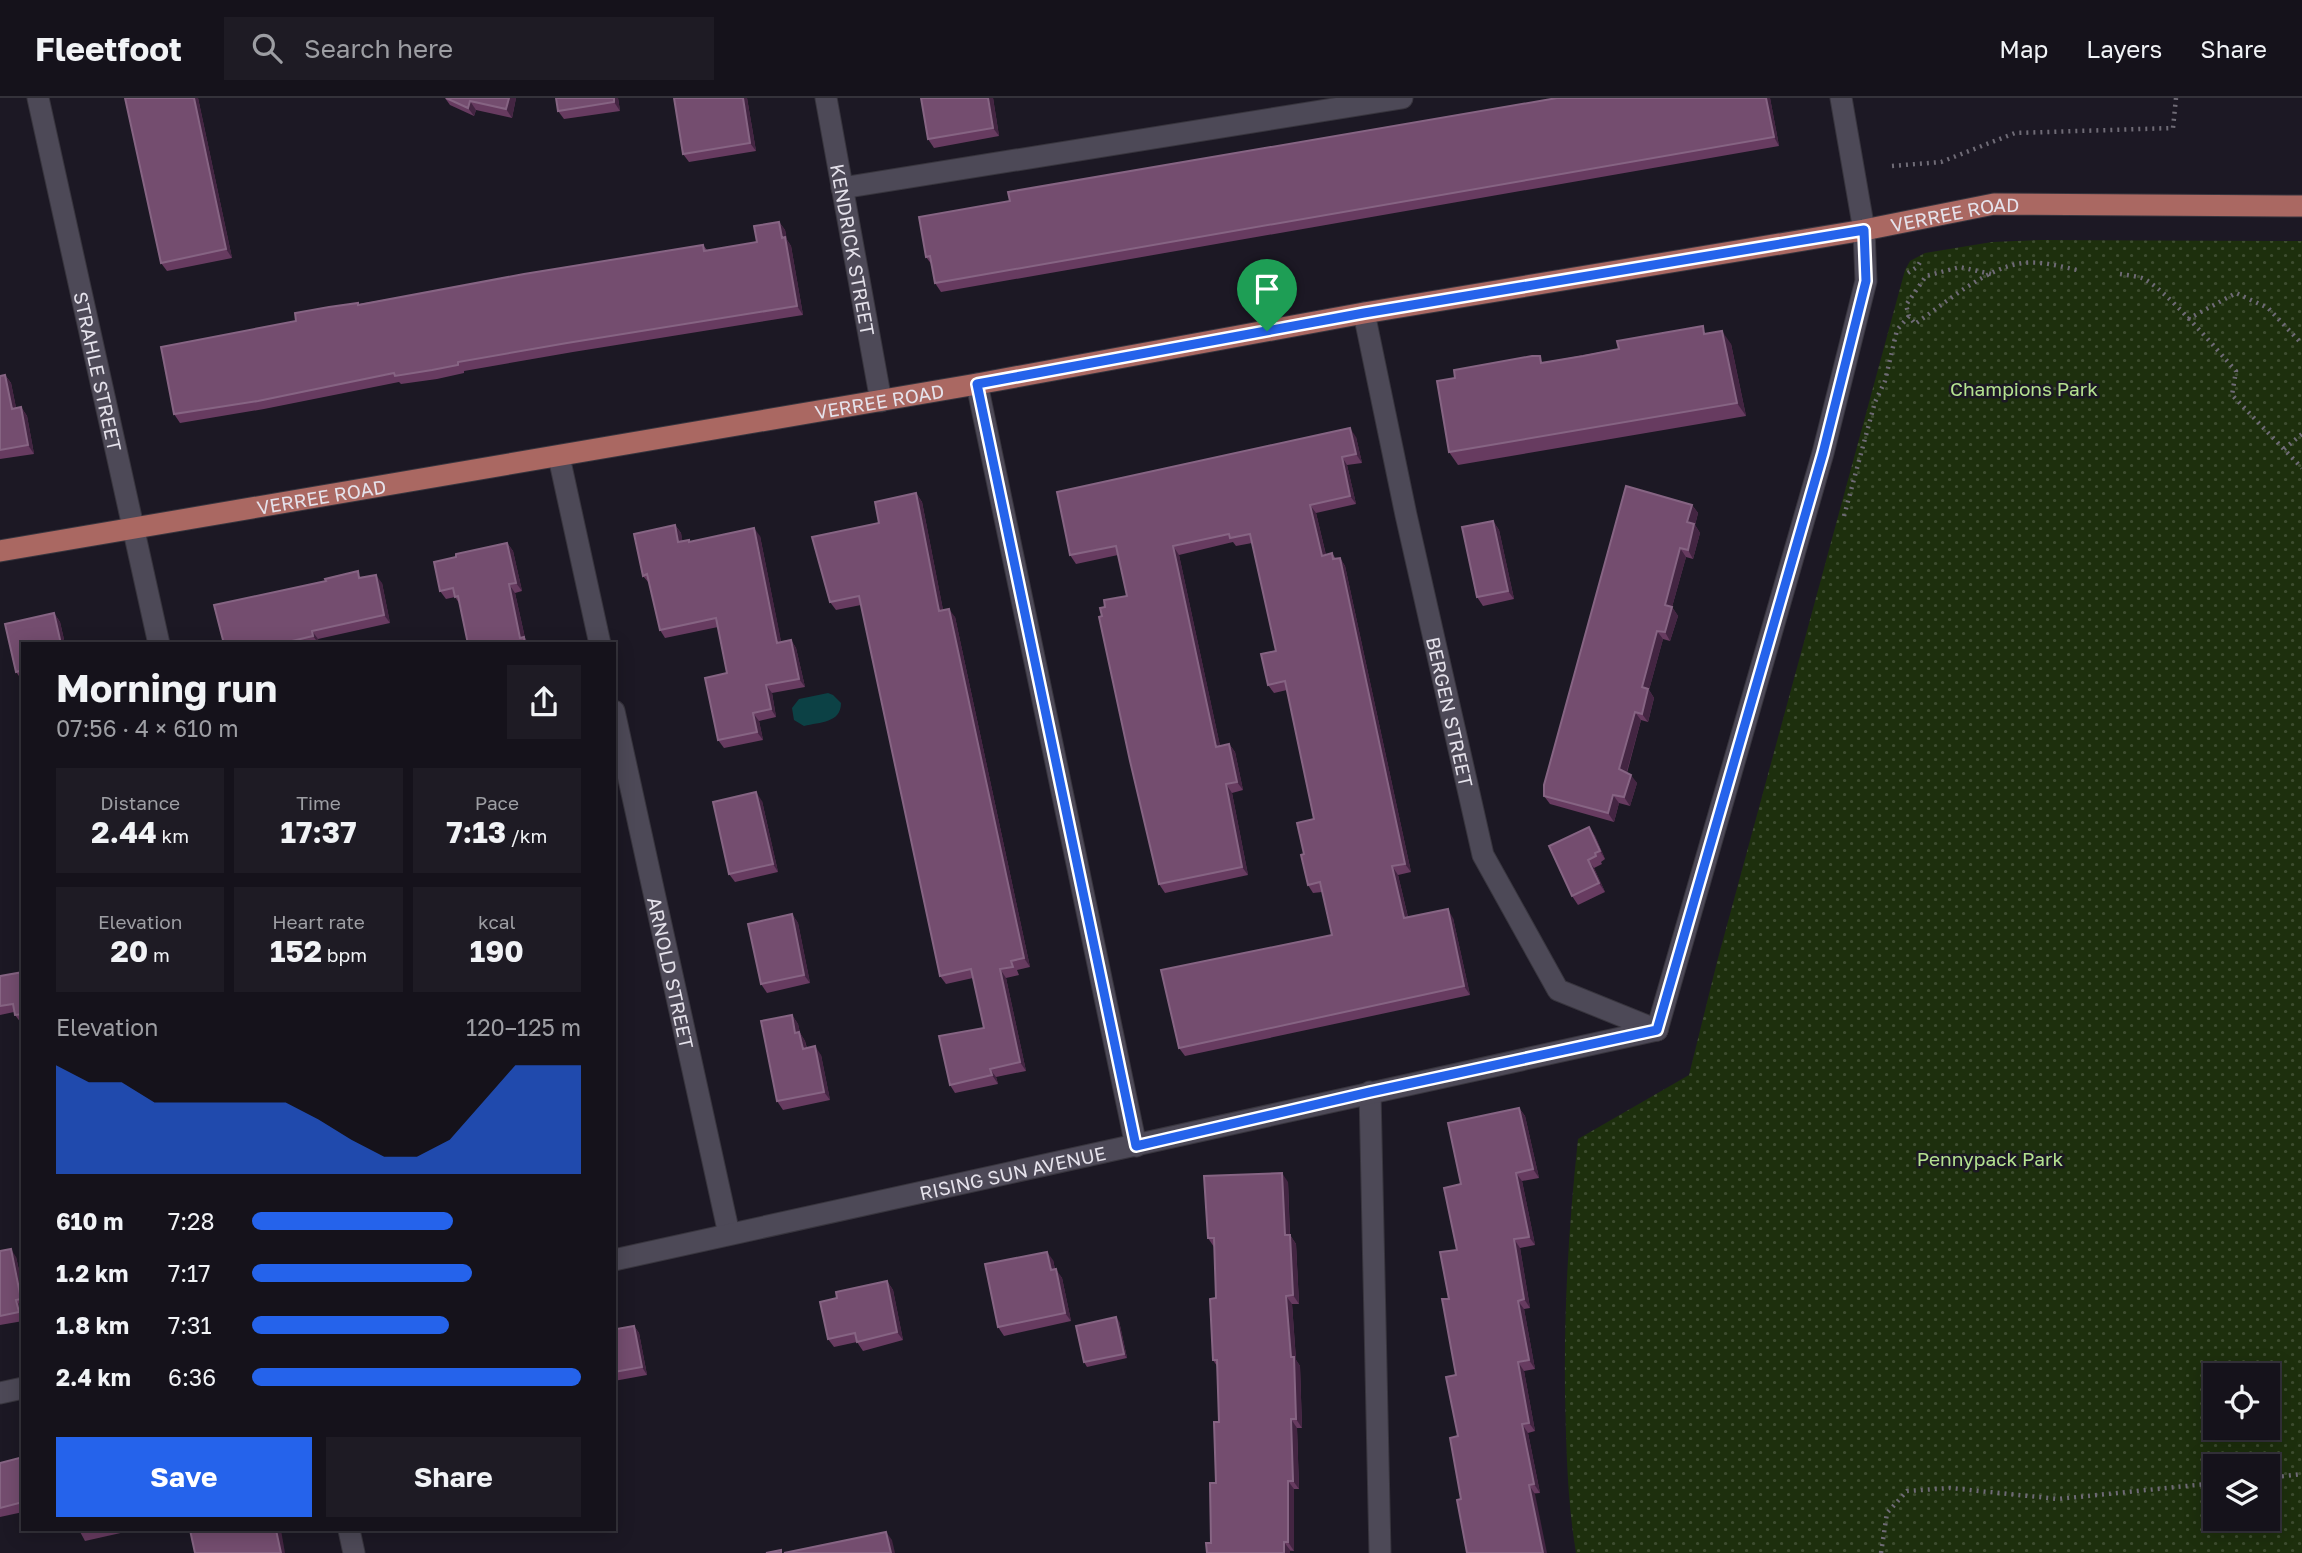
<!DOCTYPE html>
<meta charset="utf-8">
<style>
body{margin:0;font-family:"Golos Text",sans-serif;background:#1e1b24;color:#f1f3f6;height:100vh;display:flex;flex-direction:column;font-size:26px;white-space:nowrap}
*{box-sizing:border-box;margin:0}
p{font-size:23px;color:#9d9ea3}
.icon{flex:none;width:38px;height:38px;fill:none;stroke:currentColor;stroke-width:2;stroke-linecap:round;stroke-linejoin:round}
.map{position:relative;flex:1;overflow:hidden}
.drawer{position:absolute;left:21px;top:544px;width:595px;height:889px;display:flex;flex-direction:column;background:#15121b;border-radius:0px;box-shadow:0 4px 18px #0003,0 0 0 2px #34323a}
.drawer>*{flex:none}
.tools{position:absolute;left:2203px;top:1265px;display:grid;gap:14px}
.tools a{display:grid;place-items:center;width:77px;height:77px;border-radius:0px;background:#15121b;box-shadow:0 4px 18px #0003,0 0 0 2px #34323a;font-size:35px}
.pin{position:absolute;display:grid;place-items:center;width:60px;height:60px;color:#fff;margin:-72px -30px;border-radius:50% 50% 50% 0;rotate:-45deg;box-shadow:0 0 7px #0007}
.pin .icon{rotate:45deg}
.round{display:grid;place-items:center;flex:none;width:74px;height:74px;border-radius:0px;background:#1e1b24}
.summary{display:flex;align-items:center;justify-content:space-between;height:119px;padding:0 35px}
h1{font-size:38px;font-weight:700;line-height:52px}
.figures{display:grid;grid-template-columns:repeat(3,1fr);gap:10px;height:119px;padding:7px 35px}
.figures div{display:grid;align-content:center;border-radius:0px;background:#1e1b24;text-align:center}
.figures b{font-size:30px;font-weight:700}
.figures small{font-size:19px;font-weight:400}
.figures p{font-size:19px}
.chart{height:196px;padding:14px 35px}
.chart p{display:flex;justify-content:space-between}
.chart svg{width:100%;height:126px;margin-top:7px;fill:#2563eb;opacity:.7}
.primary-button{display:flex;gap:14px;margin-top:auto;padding:14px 35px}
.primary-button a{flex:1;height:80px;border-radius:0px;background:#2563eb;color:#fff;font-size:28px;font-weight:700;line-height:80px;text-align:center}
.primary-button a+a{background:#1e1b24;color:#f1f3f6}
ul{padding:0 35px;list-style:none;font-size:23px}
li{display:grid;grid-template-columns:112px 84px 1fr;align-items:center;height:52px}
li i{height:18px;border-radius:9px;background:#2563eb}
header{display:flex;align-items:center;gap:42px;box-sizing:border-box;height:98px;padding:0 35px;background:#15121b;border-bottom:2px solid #34323a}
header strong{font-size:33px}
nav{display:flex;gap:38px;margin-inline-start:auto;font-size:24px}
.search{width:490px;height:63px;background:#1e1b24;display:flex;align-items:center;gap:18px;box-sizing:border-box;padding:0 24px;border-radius:0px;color:#9d9ea3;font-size:26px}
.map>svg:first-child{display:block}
.park{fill:url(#park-dots);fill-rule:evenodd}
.water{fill:#0c4145}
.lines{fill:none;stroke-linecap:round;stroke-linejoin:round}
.minor-casing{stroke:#38353e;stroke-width:23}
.major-casing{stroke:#38353e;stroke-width:23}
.path{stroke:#6f6b76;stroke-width:4.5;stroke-dasharray:2 5;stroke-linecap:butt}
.minor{stroke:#4d4957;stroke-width:21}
.major{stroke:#aa6862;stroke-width:21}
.wall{fill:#673b60}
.shaded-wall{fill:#432542}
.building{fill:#744d6f;stroke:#866483;stroke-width:2}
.route-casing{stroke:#fff;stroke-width:14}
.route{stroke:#2563eb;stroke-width:9}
.labels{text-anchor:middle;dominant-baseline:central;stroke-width:5;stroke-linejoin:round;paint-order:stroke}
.street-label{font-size:19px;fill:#e5e2eb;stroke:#1c1824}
.park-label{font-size:19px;fill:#b4e290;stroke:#1c1824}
</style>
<header>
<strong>Fleetfoot</strong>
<div class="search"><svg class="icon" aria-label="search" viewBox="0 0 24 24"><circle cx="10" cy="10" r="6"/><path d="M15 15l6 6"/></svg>Search here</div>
<nav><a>Map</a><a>Layers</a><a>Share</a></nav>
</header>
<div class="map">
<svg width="2302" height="1455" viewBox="0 0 2302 1455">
<defs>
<pattern id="park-dots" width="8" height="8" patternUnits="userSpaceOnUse" patternTransform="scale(1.75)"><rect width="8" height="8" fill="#1d2f0d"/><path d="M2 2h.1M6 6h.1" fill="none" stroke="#3e4d30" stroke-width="1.8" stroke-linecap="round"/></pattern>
</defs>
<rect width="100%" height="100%" fill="#1c1824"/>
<path class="park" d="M2041 142 2302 143V1455H1576C1567 1401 1566 1345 1565 1291 1564 1207 1569 1125 1578 1041L1689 977 1717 864 1905 172 1910 163 1925 155 1992 144ZM2216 1278H2268V1330H2216ZM2216 1368H2268V1421H2216Z"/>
<path class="water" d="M828 595 833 597 841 605C841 625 820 624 804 628L794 622 792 610 799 601Z"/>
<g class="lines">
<g class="minor-casing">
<g id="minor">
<path id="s1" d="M38 0 159 546"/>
<path id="s2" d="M826 0 881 303"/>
<polyline points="842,90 1402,0"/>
<path id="s3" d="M1364 215 1406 417 1483 757 1558 892 1657 932"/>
<polyline points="977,286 1136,1048"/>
<polyline points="559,359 600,546"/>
<path id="s4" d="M614 613 729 1136"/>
<polyline points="1657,932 1823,355 1866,183 1864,132 1841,0"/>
<polyline points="1370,994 1380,1455"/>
<path id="s5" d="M614 1162 1657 932"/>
<polyline points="0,1295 23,1290"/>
<polyline points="349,1432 354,1455"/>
</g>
</g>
<g class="major-casing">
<g id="major">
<path id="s6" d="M0 453 977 286 1364 215 1864 132 1994 106 2302 108"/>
</g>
</g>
<g class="path">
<polyline points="1892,68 1941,64 2015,35 2173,30 2176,0"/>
<polyline points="1908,175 1917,169 1922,161"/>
<path d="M1991 176 1960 169 1926 178 1906 207 1909 218 1915 226C1945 205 1987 169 2023 165 2041 163 2059 168 2077 172"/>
<path d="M2120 176C2127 177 2135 178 2142 180 2163 188 2218 253 2236 273L2232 297 2302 370"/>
<polyline points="2188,221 2236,195 2268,210 2302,246"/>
<polyline points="2284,351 2302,336"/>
<polyline points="1844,418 1875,304 1885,283 1897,232 1909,218"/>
<polyline points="2268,1380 2302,1376"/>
<polyline points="1881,1455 1887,1415 1907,1393 1950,1390 2058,1401 2216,1385"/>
</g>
<use href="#minor" class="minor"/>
<use href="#major" class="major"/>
</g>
<g class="wall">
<polygon points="125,0 198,0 232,160 167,173 161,165"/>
<polygon points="445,0 516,0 512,20 476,12 474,18 450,7"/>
<polygon points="556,0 618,0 620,13 564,21 558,13"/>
<polygon points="747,0 756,53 689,64 683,56"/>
<polygon points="921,0 993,0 999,38 934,50 928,41"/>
<polygon points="1557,0 1770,0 1779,48 941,194 935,185 932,167 926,159 1010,103"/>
<polygon points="779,124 785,132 787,142 791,148 803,217 573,254 464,273 464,275 437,281 401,286 399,284 264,311 180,325 174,316 296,223 359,206 703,147 707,152 757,144"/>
<polygon points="1708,235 1731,246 1746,318 1458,367 1449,354 1455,280"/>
<polygon points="5,277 11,285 16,310 21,309 27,318 34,356 0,361 0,278"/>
<polygon points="1356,339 1362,365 1347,367 1356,406 1316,415 1326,457 1332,455 1336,461 1340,460 1345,468 1411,774 1398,777 1408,819 1453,820 1470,897 1185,958 1179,950 1332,837 1322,794 1313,795 1308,787 1304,756 1314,721 1287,592 1274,595 1268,587 1276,553 1252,445 1236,448 1233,444 1179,457 1220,648 1229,646 1235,654 1243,692 1232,695 1248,777 1165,795 1159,786 1102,518 1105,509 1127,498 1118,457 1076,466 1070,457"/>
<polygon points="916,395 922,404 943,512 955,519 1030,869 1017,872 1019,877 1006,880 1026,973 996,979 998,986 955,995 950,987 984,930 973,880 946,886 940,878 861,507 836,512 830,504 879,425"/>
<polygon points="1692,407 1698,415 1695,427 1700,435 1693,461 1686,459 1672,509 1678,518 1670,543 1663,541 1649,592 1654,600 1648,624 1641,622 1627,675 1637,685 1630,708 1619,705 1614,724 1550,706 1544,698"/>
<polygon points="1493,423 1499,432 1514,501 1483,508 1477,499"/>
<polygon points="675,427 681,435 682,443 689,442 690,444 760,438 781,544 791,542 796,550 805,589 772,595 776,619 759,623 763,642 724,650 718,642 727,575 718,529 665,540 660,532 649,485 643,478"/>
<polygon points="507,445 513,453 522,493 515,495 525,540 529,546 468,546 459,505 455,499 446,501 440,493 456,459"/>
<polygon points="362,479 382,485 390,525 318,541 319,546 224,546"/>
<polygon points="54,515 60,524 65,546 23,546 23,582 22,582 16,574 5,526"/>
<polygon points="762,703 778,774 735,784 729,776"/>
<polygon points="1589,729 1595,738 1605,761 1601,764 1602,766 1594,770 1605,794 1578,807 1572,798"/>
<polygon points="792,816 798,825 810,885 767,895 761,886"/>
<polygon points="23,874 23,925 21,925 15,917 14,914 0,917 0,878"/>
<polygon points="792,917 798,926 800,935 805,943 807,950 821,957 830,1002 783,1012 777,1003"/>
<polygon points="1519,1010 1525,1018 1539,1080 1522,1083 1535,1147 1520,1150 1530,1210 1524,1211 1535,1271 1524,1273 1535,1333 1528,1335 1540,1395 1461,1401 1456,1277 1449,1201 1457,1152 1461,1086"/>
<polygon points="1288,1084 1290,1137 1296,1146 1299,1206 1292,1206 1296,1262 1300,1268 1302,1330 1297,1330 1299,1391 1294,1391 1294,1453 1211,1445 1219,1324 1217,1268 1213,1262 1216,1200 1214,1149 1208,1140"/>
<polygon points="0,1153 16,1159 23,1190 23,1223 0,1227"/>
<polygon points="1053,1162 1055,1171 1062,1180 1071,1223 1004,1238 998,1229"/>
<polygon points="887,1183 893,1192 903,1242 863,1253 857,1244 834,1249 828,1241"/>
<polygon points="1119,1223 1127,1260 1087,1269 1084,1264"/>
<polygon points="634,1228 639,1235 647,1277 614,1283 614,1230 618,1231"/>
<polygon points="23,1359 23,1414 0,1419 0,1365"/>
<polygon points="79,1432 134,1432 85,1443"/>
</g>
<g class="shaded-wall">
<polygon points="194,0 198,0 232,160 226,151"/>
<polygon points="509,0 516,0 512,20 506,11"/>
<polygon points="614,0 618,0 620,13 614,4"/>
<polygon points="743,0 747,0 756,53 750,45"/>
<polygon points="988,0 993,0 999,38 993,30"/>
<polygon points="1766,0 1770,0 1779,48 1774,39"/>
<polygon points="470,3 476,12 474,18 468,10"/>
<polygon points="779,124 785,132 787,142 791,148 803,217 797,208"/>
<polygon points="1722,233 1731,246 1746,318 1737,305"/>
<polygon points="5,277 11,285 18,319 12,311"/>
<polygon points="21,309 27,318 34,356 28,347"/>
<polygon points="1350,330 1356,339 1362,365 1356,356"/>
<polygon points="1342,359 1347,367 1356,406 1350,398"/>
<polygon points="916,395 922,404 945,522 939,513"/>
<polygon points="1310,407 1316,415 1328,466 1322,458"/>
<polygon points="1692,407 1698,415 1695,427 1700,435 1693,461 1688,452 1687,424"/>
<polygon points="1493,423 1499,432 1514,501 1508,493"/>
<polygon points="675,427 681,435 684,452 678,444"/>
<polygon points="754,430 760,438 783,553 777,545"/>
<polygon points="507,445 513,453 522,493 516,485"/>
<polygon points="1173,448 1179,457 1222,657 1216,649"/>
<polygon points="1680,450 1686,459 1672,509 1678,518 1670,543 1665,534 1665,507"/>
<polygon points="1340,460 1345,468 1411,774 1405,766"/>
<polygon points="376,477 382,485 390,525 384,517"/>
<polygon points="509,486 515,495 525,540 529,546 525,546 520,540"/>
<polygon points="949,511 955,519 1030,869 1024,860"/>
<polygon points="54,515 60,524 65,546 61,546"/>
<polygon points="312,533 318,541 319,546 313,538"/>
<polygon points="1657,533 1663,541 1649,592 1654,600 1648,624 1642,616 1642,589"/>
<polygon points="791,542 796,550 805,589 799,581"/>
<polygon points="766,587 772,595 776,619 771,611"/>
<polygon points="1635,614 1641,622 1625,680 1619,671"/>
<polygon points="753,615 759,623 763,642 757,634"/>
<polygon points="1229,646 1235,654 1243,692 1237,684"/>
<polygon points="1631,677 1637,685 1630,708 1624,699"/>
<polygon points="1226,686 1232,695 1248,777 1242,769"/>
<polygon points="756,694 762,703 778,774 773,766"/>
<polygon points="1613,697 1619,705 1614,724 1608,715"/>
<polygon points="1589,729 1595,738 1605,761 1600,753"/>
<polygon points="1588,762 1594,770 1605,794 1599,785"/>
<polygon points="1392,768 1398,777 1410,828 1404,820"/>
<polygon points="1448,811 1453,820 1470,897 1464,888"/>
<polygon points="792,816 798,825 810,885 804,877"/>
<polygon points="1000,871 1006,880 1026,973 1020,964"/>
<polygon points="792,917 798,926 800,935 805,943 808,959 803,951 795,935"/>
<polygon points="815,948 821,957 830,1002 824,994"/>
<polygon points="990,971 996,979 998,986 992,977"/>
<polygon points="1519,1010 1525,1018 1539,1080 1533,1071"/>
<polygon points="1282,1075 1288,1084 1290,1146 1285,1137"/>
<polygon points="1516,1075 1522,1083 1535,1147 1529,1139"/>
<polygon points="1290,1137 1296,1146 1299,1206 1293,1197"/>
<polygon points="1514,1141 1520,1150 1530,1210 1524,1201"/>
<polygon points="11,1151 16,1159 23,1190 23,1203 21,1201"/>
<polygon points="1047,1154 1053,1162 1057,1181 1051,1172"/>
<polygon points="1056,1171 1062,1180 1071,1223 1065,1215"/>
<polygon points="887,1183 893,1192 903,1242 897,1234"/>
<polygon points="1286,1198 1292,1206 1296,1262 1300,1268 1302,1330 1296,1321"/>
<polygon points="16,1202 22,1210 23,1219 19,1214"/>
<polygon points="1518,1203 1524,1211 1535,1271 1529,1262"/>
<polygon points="1116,1219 1119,1223 1127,1260 1124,1256"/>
<polygon points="634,1228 639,1235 647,1277 642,1269"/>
<polygon points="1518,1264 1524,1273 1535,1333 1529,1325"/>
<polygon points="1291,1321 1297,1330 1299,1391 1293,1383"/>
<polygon points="1522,1326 1528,1335 1540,1395 1534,1386"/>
<polygon points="1288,1383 1294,1391 1294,1453 1288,1444"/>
<polygon points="1529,1387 1535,1396 1547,1455 1543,1455"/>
<polygon points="276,1432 281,1432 285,1455 281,1455"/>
<polygon points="886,1434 892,1442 895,1455 891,1455"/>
<polygon points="1284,1444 1290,1452 1290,1455 1284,1455"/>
</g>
<g class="building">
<polygon points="125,0 194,0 226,151 161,165"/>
<polygon points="446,0 509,0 506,11 470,3 468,10"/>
<polygon points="556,0 614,0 614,4 558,13"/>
<polygon points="674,0 743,0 750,45 683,56"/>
<polygon points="921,0 988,0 993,30 928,41"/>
<polygon points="1557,0 1766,0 1774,39 935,185 930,158 926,159 919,119 1010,103 1008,94"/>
<polygon points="779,124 782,140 785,139 797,208 567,245 458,264 458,267 432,272 395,278 394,275 258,303 174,316 161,249 296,223 295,215 329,209 358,205 358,207 524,176 703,147 704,153 757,144 754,128"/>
<polygon points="1703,228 1704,236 1722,233 1737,305 1449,354 1437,283 1455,280 1454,272 1532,258 1540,258 1541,265 1583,258 1619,251 1617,243"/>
<polygon points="5,277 12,311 21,309 28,347 0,352 0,278"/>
<polygon points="1350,330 1356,356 1342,359 1350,398 1310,407 1322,458 1332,455 1333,461 1340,460 1405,766 1392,768 1404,820 1448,811 1464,888 1179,950 1161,872 1332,837 1320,784 1308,787 1301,757 1304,756 1297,725 1314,721 1285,583 1268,587 1261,556 1276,553 1250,436 1230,440 1229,436 1173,448 1216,649 1229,646 1237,684 1226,686 1242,769 1159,786 1130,663 1099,519 1102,518 1100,510 1105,509 1104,502 1127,498 1116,448 1070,457 1057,394"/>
<polygon points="1626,388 1692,407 1687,424 1694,426 1688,452 1680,450 1665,507 1672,509 1665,534 1657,533 1642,589 1648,591 1642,616 1635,614 1619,671 1631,677 1624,699 1613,697 1608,715 1544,698 1544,687"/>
<polygon points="916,395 939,513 949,511 1024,860 1011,863 1013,869 1000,871 1020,964 990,971 992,977 950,987 939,938 984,930 971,871 940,878 859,498 830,504 812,439 879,425 875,404"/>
<polygon points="1493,423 1508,493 1477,499 1462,429"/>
<polygon points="675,427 678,444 689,442 689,444 754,430 777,545 791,542 799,581 766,587 771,611 753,615 757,634 718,642 705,580 727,575 716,520 660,532 647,476 643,478 634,436"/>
<polygon points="507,445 516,485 509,486 520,540 524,539 525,546 468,546 458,498 455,499 453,490 440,493 434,464 456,459 456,456"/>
<polygon points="358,473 359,480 376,477 384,517 312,533 313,538 292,543 293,546 224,546 214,507 326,483 325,481"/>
<polygon points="54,515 61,546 23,546 23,572 16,574 5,526"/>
<polygon points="756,694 773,766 729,776 713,704"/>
<polygon points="1589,729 1600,753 1595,755 1596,758 1588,762 1599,785 1572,798 1549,748"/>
<polygon points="792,816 804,877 761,886 748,826"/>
<polygon points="23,874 23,916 15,917 13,906 0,908 0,878"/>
<polygon points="792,917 795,935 799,934 803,951 815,948 824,994 777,1003 761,923"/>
<polygon points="1519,1010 1533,1071 1516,1075 1529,1139 1514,1141 1524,1201 1518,1203 1529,1262 1518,1264 1529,1325 1522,1326 1534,1386 1529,1387 1543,1455 1467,1455 1457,1402 1461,1401 1450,1340 1458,1338 1446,1279 1456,1277 1442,1201 1449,1201 1440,1154 1457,1152 1444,1090 1461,1086 1448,1025"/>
<polygon points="1282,1075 1285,1137 1290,1137 1293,1197 1286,1198 1291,1259 1294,1259 1296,1321 1291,1321 1293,1383 1288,1383 1288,1444 1284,1444 1284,1455 1207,1455 1206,1445 1211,1445 1210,1385 1216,1385 1214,1324 1219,1324 1217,1262 1213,1262 1210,1201 1216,1200 1214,1140 1208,1140 1204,1078"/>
<polygon points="11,1151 21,1201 16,1202 19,1214 0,1218 0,1153"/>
<polygon points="1047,1154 1051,1172 1056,1171 1065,1215 998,1229 985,1166"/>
<polygon points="887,1183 897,1234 857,1244 855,1235 828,1241 820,1204 837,1200 836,1194"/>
<polygon points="1116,1219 1124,1256 1084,1264 1076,1228"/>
<polygon points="634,1228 642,1269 614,1274 614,1230 616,1229 617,1231"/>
<polygon points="23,1359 23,1404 0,1410 0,1365"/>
<polygon points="190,1432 276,1432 281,1455 195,1455"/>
<polygon points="886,1434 891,1455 784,1455"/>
<polygon points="781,1452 781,1455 766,1455"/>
</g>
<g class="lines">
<g class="route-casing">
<polygon id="route" points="1864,132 1866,183 1823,355 1657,932 1370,994 1136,1048 977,286 1364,215"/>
</g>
<use href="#route" class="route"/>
</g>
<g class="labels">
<g class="street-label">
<text stroke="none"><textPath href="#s6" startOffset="1984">VERREE ROAD</textPath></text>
<text stroke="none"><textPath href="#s2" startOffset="154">KENDRICK STREET</textPath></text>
<text stroke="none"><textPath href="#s1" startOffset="280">STRAHLE STREET</textPath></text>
<text stroke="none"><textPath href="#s6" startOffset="892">VERREE ROAD</textPath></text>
<text stroke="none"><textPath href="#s6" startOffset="326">VERREE ROAD</textPath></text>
<text stroke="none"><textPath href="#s3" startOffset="408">BERGEN STREET</textPath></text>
<text stroke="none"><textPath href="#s4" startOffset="268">ARNOLD STREET</textPath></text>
<text stroke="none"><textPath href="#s5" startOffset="408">RISING SUN AVENUE</textPath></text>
</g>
<g class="park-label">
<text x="2024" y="290">Champions Park</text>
<text x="1990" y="1060">Pennypack Park</text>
</g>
</g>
</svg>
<div class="tools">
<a><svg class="icon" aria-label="locate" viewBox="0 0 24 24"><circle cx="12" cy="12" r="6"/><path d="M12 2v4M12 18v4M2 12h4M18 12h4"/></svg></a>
<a><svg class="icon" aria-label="layers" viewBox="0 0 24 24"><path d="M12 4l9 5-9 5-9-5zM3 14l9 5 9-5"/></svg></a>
</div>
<div class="pin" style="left:1267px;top:233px;background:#1e9e55"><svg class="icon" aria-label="arrive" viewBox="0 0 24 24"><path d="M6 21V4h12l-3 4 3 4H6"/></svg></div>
<section class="drawer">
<div class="summary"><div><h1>Morning run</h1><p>07:56 · 4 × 610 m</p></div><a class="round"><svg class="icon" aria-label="share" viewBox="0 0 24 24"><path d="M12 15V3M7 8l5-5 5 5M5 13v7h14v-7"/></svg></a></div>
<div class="figures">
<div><p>Distance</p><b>2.44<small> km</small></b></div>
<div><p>Time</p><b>17:37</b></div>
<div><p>Pace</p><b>7:13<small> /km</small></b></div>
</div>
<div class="figures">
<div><p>Elevation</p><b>20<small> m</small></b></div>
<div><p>Heart rate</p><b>152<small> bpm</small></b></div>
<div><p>kcal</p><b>190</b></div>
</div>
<div class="chart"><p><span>Elevation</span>120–125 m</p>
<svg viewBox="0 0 160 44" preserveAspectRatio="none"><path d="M0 44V6L10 12L20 12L30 19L40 19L50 19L60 19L70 19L80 25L90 32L100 38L110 38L120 32L130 19L140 6L150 6L160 6V44z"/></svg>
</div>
<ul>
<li><b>610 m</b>7:28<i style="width:61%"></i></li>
<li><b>1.2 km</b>7:17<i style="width:67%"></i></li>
<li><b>1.8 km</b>7:31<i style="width:60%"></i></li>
<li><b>2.4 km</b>6:36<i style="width:100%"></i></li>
</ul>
<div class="primary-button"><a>Save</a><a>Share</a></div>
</section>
</div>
